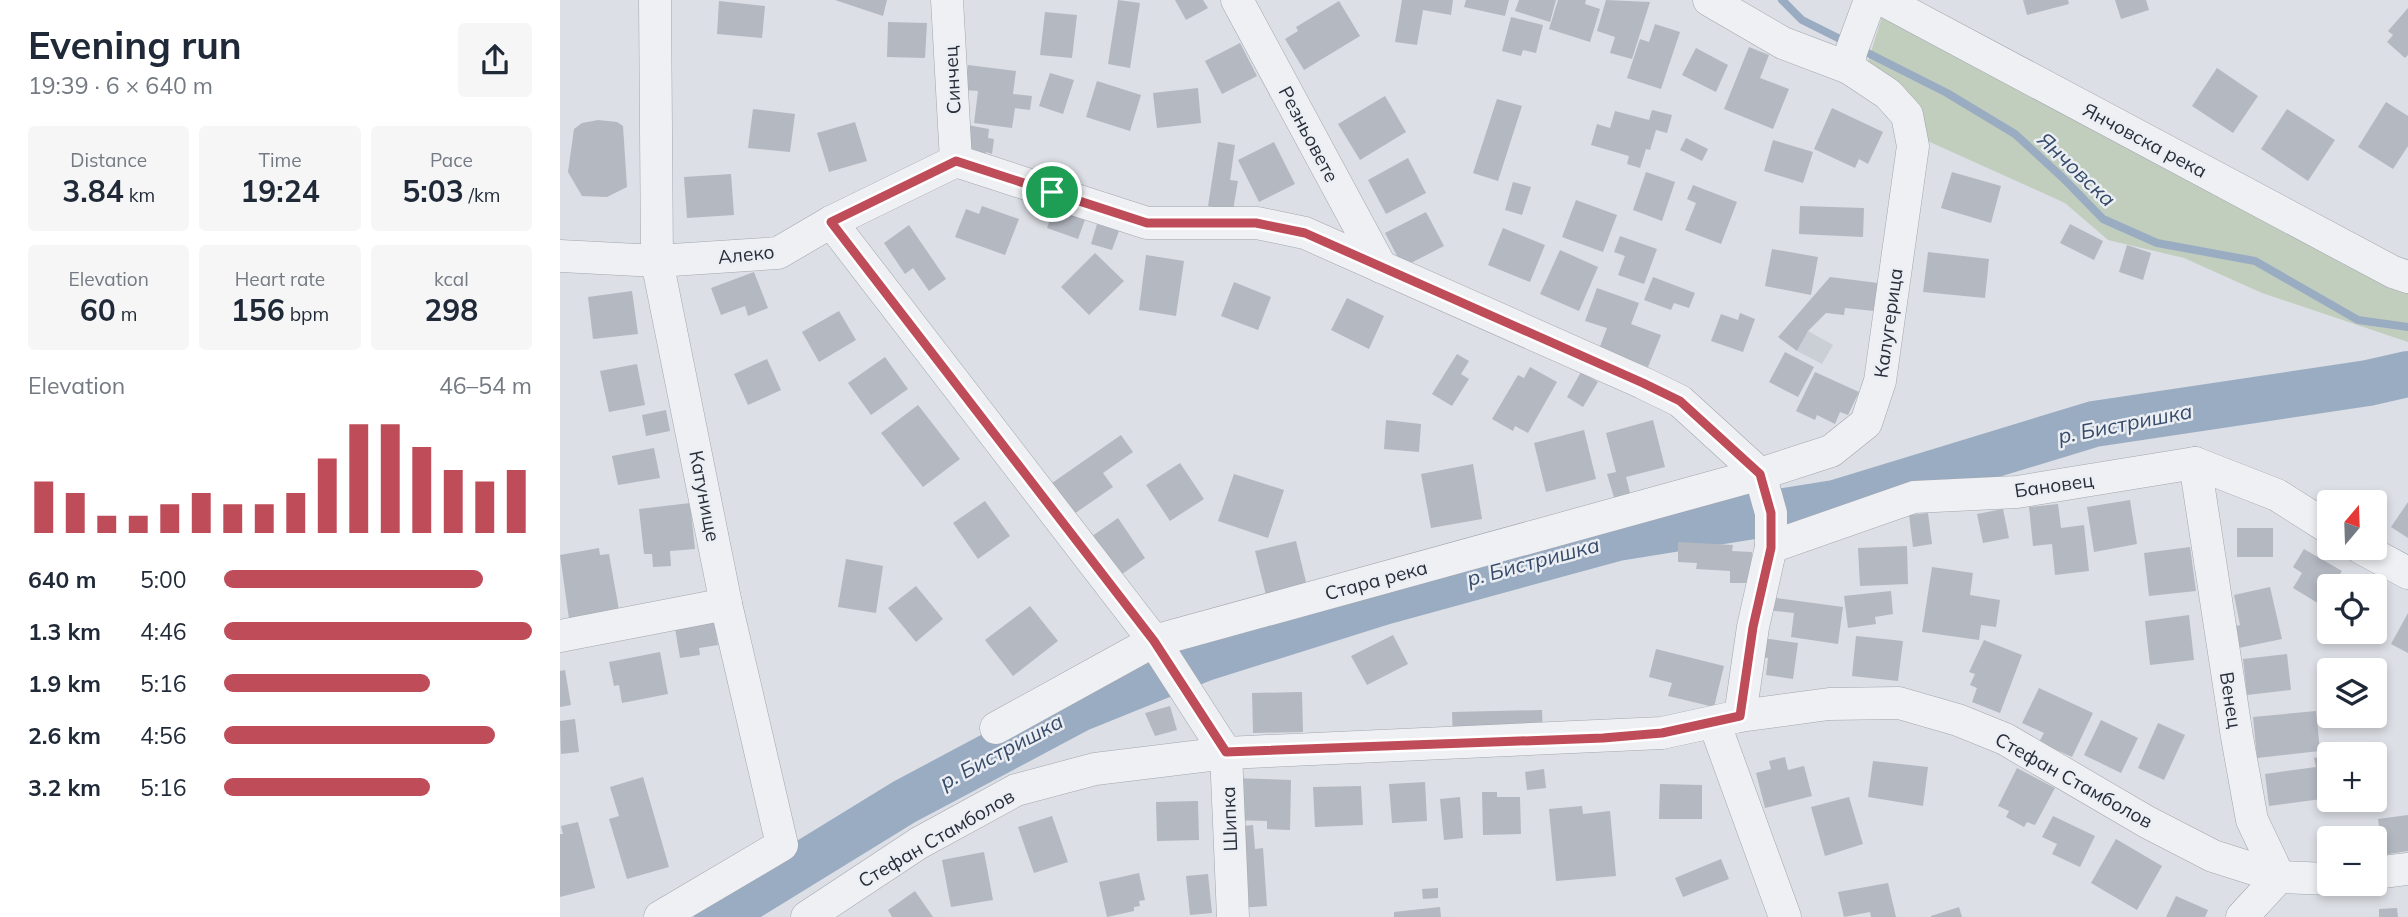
<!DOCTYPE html>
<meta charset="utf-8">
<style>
body{margin:0;font-family:Mulish,sans-serif;background:#f6f6f7;color:#1f2937;height:100vh;display:flex;flex-direction:column;font-size:26px;white-space:nowrap}
*{box-sizing:border-box;margin:0}
p{font-size:23px;color:#747a83}
.icon{flex:none;width:38px;height:38px;fill:none;stroke:currentColor;stroke-width:2;stroke-linecap:round;stroke-linejoin:round}
.map{position:relative;flex:1;overflow:hidden}
.sheet{display:flex;flex-direction:column;background:#fff;width:560px}
.sheet>*{flex:none}
.needle{width:46px;rotate:19deg}
.fabs{position:absolute;left:1757px;top:490px;display:grid;gap:14px}
.fabs a{display:grid;place-items:center;width:70px;height:70px;border-radius:7px;background:#fff;box-shadow:0 4px 10px #0003;font-size:35px}
.pin{position:absolute;display:grid;place-items:center;width:60px;height:60px;color:#fff;margin:-30px;border:4px solid #fff;border-radius:50%;box-shadow:0 2px 7px #0007}
.round{display:grid;place-items:center;flex:none;width:74px;height:74px;border-radius:7px;background:#f6f6f7}
.overview{display:flex;align-items:center;justify-content:space-between;height:119px;padding:0 28px}
h1{font-size:38px;font-weight:700;line-height:52px}
.stats{display:grid;grid-template-columns:repeat(3,1fr);gap:10px;height:119px;padding:7px 28px}
.stats div{display:grid;align-content:center;border-radius:7px;background:#f6f6f7;text-align:center}
.stats b{font-size:30px;font-weight:700}
.stats small{font-size:19px;font-weight:400}
.stats p{font-size:19px}
.chart{height:196px;padding:14px 28px}
.chart p{display:flex;justify-content:space-between}
.chart svg{width:100%;height:126px;margin-top:7px;stroke:#bf4c59;stroke-width:6}
ul{padding:0 28px;list-style:none;font-size:23px}
li{display:grid;grid-template-columns:112px 84px 1fr;align-items:center;height:52px}
li i{height:18px;border-radius:9px;background:#bf4c59}
main{display:flex;flex:1;min-height:0}
.map>svg:first-child{display:block}
.built{fill:#caced5}
.green{fill:#c1cebe}
.lines{fill:none;stroke-linecap:round;stroke-linejoin:round}
.stream{stroke:#9aacc2;stroke-width:8}
.river{stroke:#9aacc2;stroke-width:46}
.building{fill:#b4b8c1}
.minor-casing{stroke:#a2a6ae;stroke-width:33}
.minor{stroke:#eef0f4;stroke-width:32}
.route-casing{stroke:#fff;stroke-width:14}
.route{stroke:#bf4c59;stroke-width:9}
.labels{text-anchor:middle;dominant-baseline:central;stroke-width:5;stroke-linejoin:round;paint-order:stroke}
.street-label{font-size:19px;fill:#272d39;stroke:#ebeef3}
.water-label{font-size:21px;font-style:italic;fill:#364b69;stroke:#ebeef3}
</style>
<main>
<section class="sheet">
<div class="overview"><div><h1>Evening run</h1><p>19:39 · 6 × 640 m</p></div><a class="round"><svg class="icon" aria-label="share" viewBox="0 0 24 24"><path d="M12 15V3M7 8l5-5 5 5M5 13v7h14v-7"/></svg></a></div>
<div class="stats">
<div><p>Distance</p><b>3.84<small> km</small></b></div>
<div><p>Time</p><b>19:24</b></div>
<div><p>Pace</p><b>5:03<small> /km</small></b></div>
</div>
<div class="stats">
<div><p>Elevation</p><b>60<small> m</small></b></div>
<div><p>Heart rate</p><b>156<small> bpm</small></b></div>
<div><p>kcal</p><b>298</b></div>
</div>
<div class="chart"><p><span>Elevation</span>46–54 m</p>
<svg viewBox="0 0 160 44" preserveAspectRatio="none"><path d="M5 44V26M15 44V30M25 44V38M35 44V38M45 44V34M55 44V30M65 44V34M75 44V34M85 44V30M95 44V18M105 44V6M115 44V6M125 44V14M135 44V22M145 44V26M155 44V22"/></svg>
</div>
<ul>
<li><b>640 m</b>5:00<i style="width:84%"></i></li>
<li><b>1.3 km</b>4:46<i style="width:100%"></i></li>
<li><b>1.9 km</b>5:16<i style="width:67%"></i></li>
<li><b>2.6 km</b>4:56<i style="width:88%"></i></li>
<li><b>3.2 km</b>5:16<i style="width:67%"></i></li>
</ul>
</section>
<div class="map">
<svg width="1848" height="917" viewBox="0 0 1848 917">
<rect width="100%" height="100%" fill="#dcdfe5"/>
<polygon class="built" points="1248,331 1273,345 1262,364 1237,351"/>
<polygon class="green" points="1324,10 1848,286 1848,342 1702,293 1624,258 1548,240 1505,203 1361,138 1307,65"/>
<g class="lines">
<g class="stream">
<polyline points="1222,0 1242,20 1286,42"/>
<polyline points="1298,48 1387,93 1455,134 1503,178 1543,219 1597,243 1695,261 1798,320 1848,327"/>
</g>
<polyline class="river" points="157,917 344,802 519,709 645,658 823,602 1057,538 1275,503 1534,424 1808,383 1848,374"/>
</g>
<g class="building">
<polygon points="275,0 327,0 323,16"/>
<polygon points="558,0 580,3 570,68 548,64"/>
<polygon points="615,0 643,0 648,8 626,20"/>
<polygon points="842,0 893,0 891,15 863,10 857,45 835,42"/>
<polygon points="906,0 949,0 945,16 904,7"/>
<polygon points="959,0 996,0 990,22 955,11"/>
<polygon points="998,0 1026,0 1025,4 1040,9 1030,42 989,29"/>
<polygon points="1046,0 1090,2 1072,59 1050,53 1055,37 1037,31"/>
<polygon points="1463,0 1508,0 1509,4 1467,15"/>
<polygon points="1555,0 1586,0 1589,10 1561,19"/>
<polygon points="159,1 205,6 202,38 157,34"/>
<polygon points="779,1 800,36 744,70 725,39 738,31 736,27"/>
<polygon points="1848,8 1848,55 1845,58 1827,42 1833,35 1828,31"/>
<polygon points="485,12 517,15 512,58 480,55"/>
<polygon points="951,17 983,25 976,53 963,50 961,56 942,51"/>
<polygon points="328,22 367,23 365,58 327,57"/>
<polygon points="1095,24 1120,32 1101,89 1067,78 1080,39 1089,42"/>
<polygon points="680,43 697,76 662,94 645,61"/>
<polygon points="1189,47 1209,55 1200,78 1229,89 1213,129 1164,109"/>
<polygon points="1136,48 1168,65 1156,92 1122,75"/>
<polygon points="408,65 456,71 453,94 472,96 470,110 455,108 452,128 414,123 418,91 405,90"/>
<polygon points="1657,68 1698,96 1673,133 1632,106"/>
<polygon points="490,73 514,80 503,114 479,106"/>
<polygon points="537,81 581,95 570,131 526,117"/>
<polygon points="638,88 641,123 597,128 593,93"/>
<polygon points="825,96 846,132 800,160 778,124"/>
<polygon points="937,99 962,106 938,181 913,173"/>
<polygon points="1826,102 1848,116 1848,146 1833,169 1798,147"/>
<polygon points="1272,108 1323,132 1308,164 1299,159 1295,168 1254,149"/>
<polygon points="193,109 235,114 230,152 188,148"/>
<polygon points="1727,109 1775,140 1748,181 1701,149"/>
<polygon points="1092,110 1112,115 1107,133 1096,130 1090,150 1086,149 1080,168 1067,164 1069,156 1031,145 1037,124 1050,128 1055,111 1089,120"/>
<polygon points="38,120 57,122 63,126 67,187 47,197 22,196 8,172 14,129 22,123"/>
<polygon points="295,122 307,161 269,172 257,133"/>
<polygon points="402,124 429,129 428,138 434,139 432,154 426,152 425,162 402,156"/>
<polygon points="1126,138 1148,149 1142,161 1120,150"/>
<polygon points="1213,140 1253,152 1243,183 1204,171"/>
<polygon points="658,142 675,145 670,180 678,181 673,210 648,206"/>
<polygon points="714,142 735,184 699,202 678,160"/>
<polygon points="848,158 866,193 826,214 808,180"/>
<polygon points="1086,172 1115,182 1102,221 1073,210"/>
<polygon points="1392,172 1441,186 1431,223 1381,208"/>
<polygon points="171,174 174,215 127,218 124,177"/>
<polygon points="953,182 971,187 962,215 945,210"/>
<polygon points="1133,185 1177,202 1161,244 1125,230 1136,203 1127,199"/>
<polygon points="1016,200 1057,215 1043,252 1002,237"/>
<polygon points="422,206 459,219 445,255 395,237 406,209 419,214"/>
<polygon points="495,206 526,217 518,239 487,228"/>
<polygon points="1240,206 1304,208 1303,237 1239,234"/>
<polygon points="866,212 884,246 843,267 825,233"/>
<polygon points="537,224 559,231 552,250 531,244"/>
<polygon points="1510,224 1543,241 1534,260 1500,243"/>
<polygon points="349,225 386,279 369,291 353,268 345,274 324,243"/>
<polygon points="943,228 985,245 970,282 928,265"/>
<polygon points="1060,236 1097,249 1084,284 1058,275 1065,256 1054,252"/>
<polygon points="1567,245 1591,253 1583,280 1559,272"/>
<polygon points="1212,249 1258,257 1251,295 1205,286"/>
<polygon points="1000,250 1038,267 1019,311 980,294"/>
<polygon points="1368,252 1429,259 1425,298 1363,292"/>
<polygon points="535,253 564,281 529,315 501,287"/>
<polygon points="586,255 624,261 616,316 579,310"/>
<polygon points="194,272 208,308 188,316 185,306 161,315 151,288"/>
<polygon points="1093,277 1135,293 1129,308 1114,303 1111,310 1084,300"/>
<polygon points="1270,277 1318,283 1314,311 1285,308 1284,315 1266,313 1248,331 1237,351 1218,337"/>
<polygon points="674,282 711,297 698,330 661,316"/>
<polygon points="1037,288 1079,303 1071,324 1101,335 1088,367 1039,349 1047,328 1025,321"/>
<polygon points="72,291 78,334 33,339 28,297"/>
<polygon points="787,298 824,316 809,349 771,330"/>
<polygon points="279,311 296,340 259,362 242,332"/>
<polygon points="1180,313 1195,319 1183,352 1151,341 1161,314 1178,320"/>
<polygon points="1225,352 1254,367 1238,397 1209,382"/>
<polygon points="897,354 909,361 901,374 909,379 892,406 872,394"/>
<polygon points="325,357 348,389 311,415 288,383"/>
<polygon points="207,359 221,390 188,405 174,374"/>
<polygon points="77,364 85,405 49,412 40,371"/>
<polygon points="970,367 997,382 968,433 955,426 953,431 932,419 958,375 964,378"/>
<polygon points="1021,372 1038,382 1023,407 1007,397"/>
<polygon points="1255,372 1299,392 1288,415 1280,412 1275,424 1257,415 1255,420 1236,411"/>
<polygon points="358,405 400,459 363,487 321,433"/>
<polygon points="106,410 110,431 86,436 82,415"/>
<polygon points="826,420 861,424 859,452 824,449"/>
<polygon points="1093,420 1105,467 1066,477 1071,497 1055,501 1047,474 1056,472 1046,433"/>
<polygon points="1024,430 1036,479 986,492 974,443"/>
<polygon points="561,435 573,452 543,473 553,487 514,514 492,483"/>
<polygon points="94,448 100,478 58,485 52,456"/>
<polygon points="620,463 644,499 610,521 586,485"/>
<polygon points="913,464 922,519 871,528 861,474"/>
<polygon points="674,474 724,490 708,538 658,521"/>
<polygon points="1570,500 1577,544 1534,552 1527,507"/>
<polygon points="425,501 450,536 418,559 393,523"/>
<polygon points="1848,502 1848,538 1831,527"/>
<polygon points="130,503 135,549 110,551 111,566 93,567 92,554 84,554 79,509"/>
<polygon points="1498,504 1501,528 1524,525 1529,571 1495,575 1492,544 1473,546 1469,507"/>
<polygon points="1443,509 1449,538 1423,543 1417,514"/>
<polygon points="1368,513 1372,544 1353,547 1349,515"/>
<polygon points="558,518 585,558 555,579 528,539"/>
<rect x="1677" y="528" width="36" height="29"/>
<polygon points="736,541 747,586 706,595 695,551"/>
<polygon points="1118,542 1173,545 1172,551 1192,552 1191,583 1170,583 1170,571 1136,569 1137,563 1118,562"/>
<polygon points="1347,546 1348,584 1300,586 1298,548"/>
<polygon points="1630,547 1636,591 1589,596 1584,553"/>
<polygon points="39,548 40,555 49,554 59,610 9,619 0,555"/>
<polygon points="1744,549 1782,571 1772,586 1769,586 1769,591 1761,605 1733,588 1742,573 1733,567"/>
<polygon points="286,559 323,566 316,613 278,607"/>
<polygon points="1372,567 1413,573 1410,595 1440,600 1436,627 1421,625 1419,640 1362,632"/>
<polygon points="356,586 383,619 356,642 328,608"/>
<polygon points="1710,587 1722,639 1669,650 1664,629 1680,625 1674,595"/>
<polygon points="1331,591 1333,614 1315,617 1316,624 1288,628 1284,596"/>
<polygon points="1209,597 1283,607 1278,644 1231,637 1234,613 1207,610"/>
<polygon points="470,606 498,641 453,676 425,640"/>
<polygon points="1848,613 1848,653 1831,644"/>
<polygon points="1629,615 1634,660 1590,665 1585,621"/>
<polygon points="154,622 158,645 139,648 140,655 120,658 115,628"/>
<polygon points="833,635 848,664 807,685 791,656"/>
<polygon points="1296,636 1343,641 1338,681 1292,676"/>
<polygon points="1203,638 1238,643 1233,679 1206,675 1208,658 1200,657"/>
<polygon points="1424,640 1462,655 1440,713 1412,702 1417,688 1410,685 1415,674 1409,672"/>
<polygon points="1096,649 1164,666 1154,707 1108,696 1112,683 1089,677"/>
<polygon points="100,652 108,694 62,703 59,685 54,686 49,662"/>
<polygon points="1727,654 1731,690 1687,695 1683,659"/>
<polygon points="5,670 11,705 0,707 0,671"/>
<polygon points="1479,688 1533,713 1512,757 1479,742 1484,733 1462,723"/>
<polygon points="742,692 743,732 693,733 692,693"/>
<polygon points="610,706 617,730 595,736 585,713"/>
<polygon points="982,710 983,737 893,738 892,712"/>
<polygon points="1756,711 1760,751 1697,758 1693,717"/>
<polygon points="15,719 19,752 1,754 0,721"/>
<polygon points="1541,720 1578,738 1561,773 1524,755"/>
<polygon points="1598,723 1625,735 1604,780 1578,768"/>
<polygon points="1769,756 1769,798 1709,806 1705,774 1756,767 1754,758"/>
<polygon points="1225,757 1228,770 1244,766 1252,796 1205,808 1196,773 1211,769 1209,761"/>
<polygon points="1313,761 1368,767 1363,806 1308,797"/>
<polygon points="1457,768 1495,788 1475,825 1467,822 1464,827 1446,817 1449,811 1438,806"/>
<polygon points="984,769 986,788 967,790 965,772"/>
<polygon points="83,777 109,867 67,879 49,819 59,816 50,787"/>
<polygon points="671,778 731,780 730,830 707,829 707,821 670,820"/>
<polygon points="865,782 867,821 832,823 829,784"/>
<polygon points="1100,784 1142,785 1142,819 1099,819"/>
<polygon points="801,786 803,825 755,827 753,787"/>
<polygon points="922,792 937,792 937,797 960,797 961,834 923,835"/>
<polygon points="900,797 903,838 884,840 880,799"/>
<polygon points="1289,797 1303,844 1265,856 1251,807"/>
<polygon points="638,801 639,840 597,841 596,802"/>
<polygon points="1022,806 1023,814 1050,811 1056,876 996,881 989,809"/>
<polygon points="1848,815 1848,851 1823,855 1818,819"/>
<polygon points="492,816 508,862 474,873 458,827"/>
<polygon points="1493,816 1535,836 1520,867 1492,854 1497,844 1482,837"/>
<polygon points="18,822 35,888 0,897 0,834 3,834 1,826"/>
<polygon points="693,825 695,849 703,848 707,906 679,908 674,827"/>
<polygon points="1556,839 1602,866 1577,910 1531,883"/>
<polygon points="424,852 433,900 391,907 382,860"/>
<polygon points="1161,859 1169,879 1123,897 1115,878"/>
<polygon points="579,873 585,900 579,901 580,906 574,907 574,911 547,917 539,882"/>
<polygon points="648,874 652,913 630,915 626,876"/>
<polygon points="1328,883 1336,917 1311,917 1310,912 1284,917 1278,892"/>
<polygon points="878,888 878,898 863,899 862,889"/>
<polygon points="355,891 373,917 332,917 328,910"/>
<polygon points="1616,896 1648,910 1645,917 1606,917"/>
<polygon points="880,907 881,917 834,917 834,912"/>
<polygon points="1399,907 1402,917 1371,917 1371,916"/>
<polygon points="1837,908 1838,917 1819,917 1819,909"/>
</g>
<g class="lines">
<g class="minor-casing">
<g id="minor">
<polyline points="95,0 97,261 166,604 222,845 100,917"/>
<polyline points="387,0 396,161"/>
<polyline points="677,0 821,267"/>
<polyline points="1149,0 1223,43 1289,68"/>
<polyline points="1323,0 1833,272 1848,277"/>
<polyline points="271,222 594,641 666,753 673,917"/>
<polyline points="0,256 97,261 218,253 271,222 396,161 587,223 697,223 745,233 1083,383 1120,401 1200,474"/>
<polyline points="1635,463 1677,737 1692,820 1719,877 1682,917"/>
<polyline points="1211,547 1354,497 1457,492 1635,463 1717,495 1769,528"/>
<polyline points="1801,548 1848,573"/>
<polyline points="0,636 166,604"/>
<polyline points="1180,716 1193,627 1211,547 1211,513 1200,474 1271,451 1306,423 1320,381 1353,146 1347,115 1328,94 1289,68 1291,52 1310,0"/>
<polyline points="1154,722 1225,917"/>
<polyline points="436,728 594,641 1200,474"/>
<polyline points="1815,873 1848,869"/>
<polyline points="247,917 359,843 456,790 535,769 666,753 1102,733 1180,716 1269,704 1339,703 1398,720 1445,739 1587,822 1653,856 1719,877 1769,879"/>
</g>
</g>
<use href="#minor" class="minor"/>
</g>
<g class="lines">
<g class="route-casing">
<polygon id="route" points="396,161 587,223 696,223 745,233 1083,383 1120,401 1200,474 1211,513 1211,548 1193,627 1180,716 1102,733 1043,738 666,752 594,641 271,222"/>
</g>
<use href="#route" class="route"/>
</g>
<g class="labels">
<g class="street-label">
<text transform="translate(392 80) rotate(-93)">Синчец</text>
<text transform="translate(749 134) rotate(62)">Резньовете</text>
<text transform="translate(1585 140) rotate(28)">Янчовска река</text>
<text transform="translate(186 254) rotate(-6)">Алеко</text>
<text transform="translate(1328 323) rotate(-82)">Калугерица</text>
<text transform="translate(1494 485) rotate(-8)">Бановец</text>
<text transform="translate(145 496) rotate(79)">Катунище</text>
<text transform="translate(816 580) rotate(-15)">Стара река</text>
<text transform="translate(1671 700) rotate(81)">Венец</text>
<text transform="translate(1514 780) rotate(29)">Стефан Стамболов</text>
<text transform="translate(669 819) rotate(-92)">Шипка</text>
<text transform="translate(376 838) rotate(-30)">Стефан Стамболов</text>
</g>
<g class="water-label">
<text transform="translate(1517 169) rotate(43)">Янчовска</text>
<text transform="translate(1565 423) rotate(-11)">р. Бистришка</text>
<text transform="translate(973 561) rotate(-15)">р. Бистришка</text>
<text transform="translate(441 751) rotate(-28)">р. Бистришка</text>
</g>
</g>
</svg>
<div class="fabs">
<a><svg class="needle" viewBox="-14 -14 28 28"><path d="M0-13l5 13h-10z" fill="#e53935"/><path d="M0 13l5-13h-10z" fill="#747a83"/></svg></a>
<a><svg class="icon" aria-label="locate" viewBox="0 0 24 24"><circle cx="12" cy="12" r="6"/><path d="M12 2v4M12 18v4M2 12h4M18 12h4"/></svg></a>
<a><svg class="icon" aria-label="layers" viewBox="0 0 24 24"><path d="M12 4l9 5-9 5-9-5zM3 14l9 5 9-5"/></svg></a>
<a>+</a>
<a>−</a>
</div>
<div class="pin" style="left:492px;top:192px;background:#1e9e55"><svg class="icon" aria-label="arrive" viewBox="0 0 24 24"><path d="M6 21V4h12l-3 4 3 4H6"/></svg></div>
</div>
</main>
